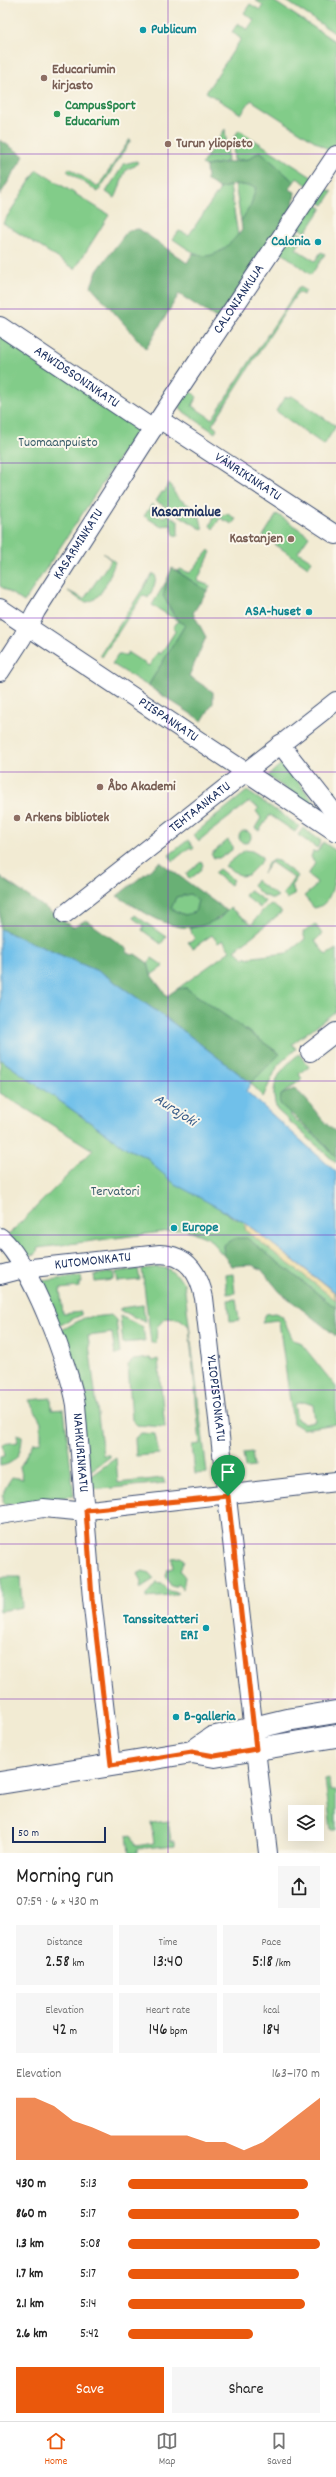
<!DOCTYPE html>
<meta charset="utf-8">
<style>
body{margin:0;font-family:Dekko,sans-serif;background:#f6f6f6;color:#222;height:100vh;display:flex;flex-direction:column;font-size:15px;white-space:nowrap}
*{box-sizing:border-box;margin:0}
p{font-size:13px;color:#767676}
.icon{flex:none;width:22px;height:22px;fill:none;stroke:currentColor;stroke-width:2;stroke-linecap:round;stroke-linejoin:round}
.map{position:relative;height:1853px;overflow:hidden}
.side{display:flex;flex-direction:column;background:#fff;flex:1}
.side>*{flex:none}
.fabs{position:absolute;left:288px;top:1805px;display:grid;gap:8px}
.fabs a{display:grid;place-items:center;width:36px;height:36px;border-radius:0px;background:#fff;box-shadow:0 4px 16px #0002;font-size:20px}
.scale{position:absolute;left:12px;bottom:10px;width:94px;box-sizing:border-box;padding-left:4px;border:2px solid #1b2f5e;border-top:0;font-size:11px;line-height:14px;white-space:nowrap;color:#1b2f5e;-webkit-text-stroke:3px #fbf7ec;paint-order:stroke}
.pin{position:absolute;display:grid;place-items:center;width:34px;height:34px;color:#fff;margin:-41px -17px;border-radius:50% 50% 50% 0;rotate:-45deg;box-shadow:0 0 4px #0007}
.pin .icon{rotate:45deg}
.round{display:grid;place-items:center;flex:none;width:42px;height:42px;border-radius:0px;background:#f6f6f6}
.headline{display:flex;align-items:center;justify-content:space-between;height:68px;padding:0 16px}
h1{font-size:22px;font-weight:600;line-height:30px}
.stats{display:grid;grid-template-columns:repeat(3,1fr);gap:6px;height:68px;padding:4px 16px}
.stats div{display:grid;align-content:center;border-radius:0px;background:#f6f6f6;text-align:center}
.stats b{font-size:17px;font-weight:600}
.stats small{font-size:11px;font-weight:400}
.stats p{font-size:11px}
.chart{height:112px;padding:8px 16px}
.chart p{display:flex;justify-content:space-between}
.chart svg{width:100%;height:72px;margin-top:4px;fill:#ea580c;opacity:.7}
.button{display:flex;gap:8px;margin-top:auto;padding:8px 16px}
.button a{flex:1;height:46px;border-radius:0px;background:#ea580c;color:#fff;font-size:16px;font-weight:600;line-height:46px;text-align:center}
.button a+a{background:#f6f6f6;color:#222}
ul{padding:0 16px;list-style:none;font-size:13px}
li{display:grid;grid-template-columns:64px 48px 1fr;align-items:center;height:30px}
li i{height:10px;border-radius:5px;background:#ea580c}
.menu{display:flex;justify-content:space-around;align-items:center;height:56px;border-top:1px solid #e0e0e0;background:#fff;font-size:11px;color:#767676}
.menu a{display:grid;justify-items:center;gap:2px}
.menu .active{color:#ea580c}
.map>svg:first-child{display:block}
.green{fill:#82cc89;stroke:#4e7e74;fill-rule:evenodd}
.forest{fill:#69b075;stroke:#42706a;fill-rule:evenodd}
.sand{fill:#eeda9e;stroke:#84847e}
.water{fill:#6fc0ea;stroke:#4578a4}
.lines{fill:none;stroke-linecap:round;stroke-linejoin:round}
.minor-casing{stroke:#3b4b70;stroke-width:20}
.major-casing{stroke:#3b4b70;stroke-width:24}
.minor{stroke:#fff;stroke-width:18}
.major{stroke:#fff;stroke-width:22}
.route-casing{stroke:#fff;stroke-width:8}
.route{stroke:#ea580c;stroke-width:5}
.grid{fill:none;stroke:#7b2cbf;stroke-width:1;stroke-opacity:0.55}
.culture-dot{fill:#0f9aa8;stroke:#fbf7ec;stroke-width:1.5}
.education-dot{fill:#8d6e63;stroke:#fbf7ec;stroke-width:1.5}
.leisure-dot{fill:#2e9e5b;stroke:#fbf7ec;stroke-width:1.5}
.labels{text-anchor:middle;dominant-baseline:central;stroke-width:4;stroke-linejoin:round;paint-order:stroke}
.culture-label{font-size:14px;font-weight:bold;fill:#0d838f;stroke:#fbf7ec;text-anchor:start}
.education-label{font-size:14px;font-weight:bold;fill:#785e54;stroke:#fbf7ec;text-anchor:start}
.leisure-label{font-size:14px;font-weight:bold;fill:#27864d;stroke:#fbf7ec;text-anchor:start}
.street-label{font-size:14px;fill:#1b2f5e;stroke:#fbf7ec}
.park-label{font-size:14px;fill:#3a5e6b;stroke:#fbf7ec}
.neighbourhood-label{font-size:15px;font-weight:bold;fill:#1b2f5e;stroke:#fbf7ec}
.water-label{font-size:15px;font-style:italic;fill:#345a88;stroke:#fbf7ec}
</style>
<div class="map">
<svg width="336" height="1853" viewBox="0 0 336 1853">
<rect width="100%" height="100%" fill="#fbf7ec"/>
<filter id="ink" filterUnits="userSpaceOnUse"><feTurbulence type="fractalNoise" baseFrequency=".025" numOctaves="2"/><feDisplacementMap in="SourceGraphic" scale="8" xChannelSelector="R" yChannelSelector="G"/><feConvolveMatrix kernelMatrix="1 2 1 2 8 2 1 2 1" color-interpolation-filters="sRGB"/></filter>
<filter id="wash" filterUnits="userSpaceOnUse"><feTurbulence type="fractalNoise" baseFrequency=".012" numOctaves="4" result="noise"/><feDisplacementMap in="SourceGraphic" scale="16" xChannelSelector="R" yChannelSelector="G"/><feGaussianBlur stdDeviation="0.9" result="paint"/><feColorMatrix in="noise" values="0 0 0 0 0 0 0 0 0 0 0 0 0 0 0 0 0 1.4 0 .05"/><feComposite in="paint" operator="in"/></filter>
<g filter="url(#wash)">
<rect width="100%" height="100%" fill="#f2ebd3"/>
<g class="green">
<polygon points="255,0 272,0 336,42 336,142 330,151 251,100 241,114 206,92 241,39 232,32 238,23 247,30 254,20 244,13 250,4 260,10 263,5"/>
<polygon points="285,0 336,0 336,34"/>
<polygon points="225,129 228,161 206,166 202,164"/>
<polygon points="239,130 313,178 309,186 297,178 294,182 260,151 249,159 234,160 233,139"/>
<polygon points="130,139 131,140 98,192 67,171 69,168 98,187"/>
<path d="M136 161 138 162 135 166 127 169C121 177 121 187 115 198L106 192 124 164Z"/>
<polygon points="37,170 109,215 75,269 3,223"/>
<polygon points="235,184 256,187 251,206 241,221"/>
<path d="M230 186 238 235C214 266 201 259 173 239L179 231 189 235 220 189Z"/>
<polygon points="323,186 332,192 324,205 313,198"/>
<polygon points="315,204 322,208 306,232 296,226 298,222 305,220"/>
<polygon points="293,229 304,236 296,249 315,261 321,252 325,254 311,275 281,252"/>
<polygon points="299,287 306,291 303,295 298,292 212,425 217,429 215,433 181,410 180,406 186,392 193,393 197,397 192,406 212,419"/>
<polygon points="0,333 141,425 24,602 0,586"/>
<polygon points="292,396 336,426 324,445 276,411 284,398"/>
<path d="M168 483 172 486C175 502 188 501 197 512 201 516 201 524 203 530L156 501 162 492H165Z"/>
<polygon points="152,504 154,505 150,511 152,514 164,517 167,514 178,521 178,536 174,535 171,525 160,526 144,516"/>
<polygon points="228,514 236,519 232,524 220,518 213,529 210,526 214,516"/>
<polygon points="277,514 309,536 298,552 312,561 308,567 263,536"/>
<polygon points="209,550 211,552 197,581 210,586 207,591 177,571 180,569 190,573"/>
<path d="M103 553 115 562C111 573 102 601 87 602 81 602 73 594 68 591L84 599 111 560Z"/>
<polygon points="153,573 156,577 154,587 148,598 143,595 102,657 100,655"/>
<path d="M167 580C161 597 170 616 185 625L148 686 112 664 118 655H127V652L149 666 158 652 161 654 176 630 173 628 178 621 152 605Z"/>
<polygon points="281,764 285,765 321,811 320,813 268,776"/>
<polygon points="247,791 299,826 295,832 270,815 259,831 255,828 261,818 256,811 259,808 249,802 201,839 199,842 193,835"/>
<polygon points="303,828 321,841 317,848 298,835"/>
<circle cx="245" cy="837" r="6"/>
<polygon points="188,840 194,848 192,850 190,847 173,861 169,855"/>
<polygon points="228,840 232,846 232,850 219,858 214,858 211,854"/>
<path d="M323 842 336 851C336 867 336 906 314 908L304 896 314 888 317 882 308 875 315 863 311 857 313 851 317 852Z"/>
<polygon points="245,850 252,851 262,857 262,861 248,875 241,876 225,866"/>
<polygon points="273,860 278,861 298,876 291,886 295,894 287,899 283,894 294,878 271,862 263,873 267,864"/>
<polygon points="201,862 203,865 199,872 191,878 188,877 186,874"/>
<polygon points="219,869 233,880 230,885 214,873"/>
<polygon points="256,880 259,883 278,896 273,899 261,894 253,886"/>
<polygon points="249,890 265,901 260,908 245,896"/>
<polygon points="190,894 198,900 196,912 185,915 171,909 176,897"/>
<polygon points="271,904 282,912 235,950 244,958 287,953 305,939 303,932 315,924 322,934 315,941 326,955 336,949 336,1011 292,1044 296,1049 278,1065 263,1097 251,1083 280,1054 186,988 177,989 230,951 223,940 218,943 212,935 193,948 188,942 195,939 189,929 219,919 230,908 252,924 263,910"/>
<polygon points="135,915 166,937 161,944 142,930 144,926 133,918"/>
<polygon points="152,958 164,966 151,975 148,963"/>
<path d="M299 1054 309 1067 299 1074 302 1079 281 1095 291 1116 319 1139 336 1158V1163L277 1110C268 1085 280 1069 299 1054Z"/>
<polygon points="0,1059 128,1149 148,1158 154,1166 234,1218 244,1222 336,1293 336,1308 247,1238 223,1245 224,1256 208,1238 185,1229 38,1248 36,1254 23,1256 8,1235 93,1150 0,1093"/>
<polygon points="158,1267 169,1269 184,1283 207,1473 195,1474 192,1445 200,1444 189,1326 180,1319 165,1318 157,1327 156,1343 151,1343 142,1269"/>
<polygon points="138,1269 140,1280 118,1282 116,1272"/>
<polygon points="114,1272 114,1280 95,1282 94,1275"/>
<polygon points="233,1274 235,1293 227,1294 225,1275"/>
<polygon points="81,1276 82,1283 79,1283 79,1287 60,1289 63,1314 81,1312 81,1315 56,1327 35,1282"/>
<polygon points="236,1299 239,1320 230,1321 228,1300"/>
<polygon points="143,1305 145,1322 121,1311 121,1308"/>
<path d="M275 1313 282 1316 293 1340 300 1342 336 1387V1424L303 1429 293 1423 279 1322 277 1320 262 1322 266 1314ZM304 1402 313 1405 315 1421 303 1423 297 1419 294 1404Z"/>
<polygon points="111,1315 116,1320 120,1354 115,1354 112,1333 88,1336 103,1455 110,1455 110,1457 89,1472 58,1332 84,1318"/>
<polygon points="120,1316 143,1327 145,1341 123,1343"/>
<polygon points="150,1358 152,1361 158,1359 165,1427 137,1425 132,1420 128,1365 133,1360"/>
<path d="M51 1398 52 1410 64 1409 74 1496 4 1505C1 1493 6 1486 12 1477L23 1479 20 1467 33 1443 41 1442V1422L29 1400Z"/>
<polygon points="141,1433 155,1434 159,1454 136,1456 135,1438"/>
<path d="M17 1434 22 1436C22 1452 16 1464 0 1466V1457L4 1456 2 1444 18 1442Z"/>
<polygon points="252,1452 254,1467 245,1468 243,1453"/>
<polygon points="116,1458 118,1483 163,1478 165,1483 91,1490 89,1477"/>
<polygon points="181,1557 184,1560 180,1571 185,1577 183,1589 177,1584 175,1587 171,1586 166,1576 168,1569 173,1568 172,1558"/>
<polygon points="143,1571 149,1573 154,1579 140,1588 141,1581 137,1574"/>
<polygon points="0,1577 20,1577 22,1607 0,1611"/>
<path d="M156 1583 162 1584 169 1591 179 1593C172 1597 155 1597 146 1598V1595Z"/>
<polygon points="329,1778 330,1790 336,1790 336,1830 331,1830 325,1779"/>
<polygon points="168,1821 171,1841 175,1841 175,1845 137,1849 137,1853 129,1853 127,1835 132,1837 136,1846 154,1843 151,1823"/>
</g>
<g class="forest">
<polygon points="0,140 24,156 0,195"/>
<path d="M260 151 294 182 289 189 295 192 293 206 219 320 179 294 146 349 91 286 97 271 128 230 139 229 187 263 193 253C214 263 229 245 242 230L241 221 251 205 256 187 235 184 220 189 207 180 206 166 249 159Z"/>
<polygon points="172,568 207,591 193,613 206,637 189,676 213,692 213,703 202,721 148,686 185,625 178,621 163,596 167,580"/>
<path d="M160 862 227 911C187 946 155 918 117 896ZM190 894 198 900 195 912 185 915 171 909 176 897Z"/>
<polygon points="0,877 73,927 86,920 127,949 127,952 132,955 135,954 148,963 151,975 167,996 177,989 186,988 280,1054 251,1083 173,1023 102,973 0,929"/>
<path d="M294 1089C311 1100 318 1120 336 1132V1158L319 1138 280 1104 281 1095Z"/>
<polygon points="236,1238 247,1238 336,1308 336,1336 280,1292 261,1269 252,1265 232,1266 224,1256 223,1245"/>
</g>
<polygon class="sand" points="244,1222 334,1292 336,1300 246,1231"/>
<polygon class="water" points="0,929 102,973 173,1023 251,1083 246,1091 336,1172 336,1293 244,1222 175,1184 154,1166 148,1158 128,1149 0,1059"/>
</g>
<g filter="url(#ink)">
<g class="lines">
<g class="minor-casing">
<g id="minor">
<path id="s1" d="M0 326 153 429"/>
<path id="s2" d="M159 419 336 535"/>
<path id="s3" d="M0 608 336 832"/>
<path id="s4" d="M0 672 22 638 36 611 163 413 336 155"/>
<polyline points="280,744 336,815"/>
<path id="s5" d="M65 914 336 701"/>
<polyline points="310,1052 336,1032"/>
<path id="s6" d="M0 1237C29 1260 70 1367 76 1405L92 1599 111 1765"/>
<path id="s7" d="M0 1275 23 1269 160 1254C188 1255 199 1273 204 1298L268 1853"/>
<polyline points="0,1515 43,1508 76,1511 98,1509 336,1482"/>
</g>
</g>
<g class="major-casing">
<g id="major">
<polyline points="192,1752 212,1738 287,1720 336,1712"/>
<polyline points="0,1783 192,1752 215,1756 336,1736"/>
</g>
</g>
<use href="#minor" class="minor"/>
<use href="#major" class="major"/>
</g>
</g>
<g class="lines" filter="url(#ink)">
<g class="route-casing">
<polygon id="route" points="228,1496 256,1749 215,1756 192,1752 111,1765 92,1599 86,1510"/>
</g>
<use href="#route" class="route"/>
</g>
<path class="grid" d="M168 0V1853M0 154H336M0 309H336M0 463H336M0 618H336M0 772H336M0 926H336M0 1081H336M0 1235H336M0 1390H336M0 1544H336M0 1699H336"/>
<g class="culture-dot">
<circle cx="143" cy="30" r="4"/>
<circle cx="318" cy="242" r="4"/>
<circle cx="309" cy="612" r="4"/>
<circle cx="174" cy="1228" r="4"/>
<circle cx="206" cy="1628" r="4"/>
<circle cx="176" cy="1717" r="4"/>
</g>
<g class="education-dot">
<circle cx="44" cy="78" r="4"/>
<circle cx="168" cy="144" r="4"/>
<circle cx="291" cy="539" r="4"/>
<circle cx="100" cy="787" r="4"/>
<circle cx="17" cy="818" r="4"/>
</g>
<circle class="leisure-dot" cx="57" cy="114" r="4"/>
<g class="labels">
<g class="culture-label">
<text x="151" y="30">Publicum</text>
<text x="310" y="242" text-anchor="end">Calonia</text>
<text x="301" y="612" text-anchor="end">ASA-huset</text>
<text x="182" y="1228">Europe</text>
<text x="198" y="1620" text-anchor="end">Tanssiteatteri<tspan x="198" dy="16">ERI</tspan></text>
<text x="184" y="1717">B-galleria</text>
</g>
<g class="education-label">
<text x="52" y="70">Educariumin<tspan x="52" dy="16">kirjasto</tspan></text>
<text x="176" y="144">Turun yliopisto</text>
<text x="283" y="539" text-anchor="end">Kastanjen</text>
<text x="108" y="787">Åbo Akademi</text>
<text x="25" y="818">Arkens bibliotek</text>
</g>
<g class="leisure-label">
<text x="65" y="106">CampusSport<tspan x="65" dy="16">Educarium</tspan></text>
</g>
<g class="street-label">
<text stroke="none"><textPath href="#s4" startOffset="443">CALONIANKUJA</textPath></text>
<text stroke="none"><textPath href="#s1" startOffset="92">ARWIDSSONINKATU</textPath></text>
<text stroke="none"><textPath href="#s2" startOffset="106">VÄNRIKINKATU</textPath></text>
<text stroke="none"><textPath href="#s4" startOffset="150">KASARMINKATU</textPath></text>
<text stroke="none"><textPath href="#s3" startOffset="202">PIISPANKATU</textPath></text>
<text stroke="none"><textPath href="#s5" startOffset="172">TEHTAANKATU</textPath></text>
<text stroke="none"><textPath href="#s7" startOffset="94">KUTOMONKATU</textPath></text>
<text stroke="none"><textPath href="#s7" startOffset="331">YLIOPISTONKATU</textPath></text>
<text stroke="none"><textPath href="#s6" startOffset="234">NAHKURINKATU</textPath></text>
</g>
<g class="park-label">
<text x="58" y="443">Tuomaanpuisto</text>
<text x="115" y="1192">Tervatori</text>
</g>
<g class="neighbourhood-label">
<text x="186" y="513">Kasarmialue</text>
</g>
<g class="water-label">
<text transform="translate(175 1111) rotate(33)">Aurajoki</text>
</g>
</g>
</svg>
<div class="fabs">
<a><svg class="icon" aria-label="layers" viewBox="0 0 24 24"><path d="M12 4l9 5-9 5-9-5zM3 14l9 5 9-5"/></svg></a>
</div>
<div class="scale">50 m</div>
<div class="pin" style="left:228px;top:1496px;background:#1e9e55"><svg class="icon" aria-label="arrive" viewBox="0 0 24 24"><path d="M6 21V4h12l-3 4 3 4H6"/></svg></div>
</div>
<section class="side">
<div class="headline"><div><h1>Morning run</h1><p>07:59 · 6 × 430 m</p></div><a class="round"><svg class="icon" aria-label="share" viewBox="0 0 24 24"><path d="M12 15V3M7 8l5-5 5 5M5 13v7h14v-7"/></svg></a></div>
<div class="stats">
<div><p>Distance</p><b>2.58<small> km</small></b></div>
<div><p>Time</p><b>13:40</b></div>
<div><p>Pace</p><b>5:18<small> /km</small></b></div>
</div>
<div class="stats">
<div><p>Elevation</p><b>42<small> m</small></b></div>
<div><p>Heart rate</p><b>146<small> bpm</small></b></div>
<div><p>kcal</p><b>184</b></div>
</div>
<div class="chart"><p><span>Elevation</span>163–170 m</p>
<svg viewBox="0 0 160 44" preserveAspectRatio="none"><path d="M0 44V6L10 6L20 11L30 20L40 24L50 29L60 29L70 29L80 29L90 29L100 33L110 33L120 38L130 33L140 24L150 15L160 6V44z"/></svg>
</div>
<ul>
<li><b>430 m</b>5:13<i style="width:94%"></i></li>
<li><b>860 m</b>5:17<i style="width:89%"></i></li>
<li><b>1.3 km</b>5:08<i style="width:100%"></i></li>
<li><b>1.7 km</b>5:17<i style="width:89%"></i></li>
<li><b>2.1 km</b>5:14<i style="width:92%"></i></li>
<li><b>2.6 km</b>5:42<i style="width:65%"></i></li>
</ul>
<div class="button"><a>Save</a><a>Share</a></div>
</section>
<nav class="menu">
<a class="active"><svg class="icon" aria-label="home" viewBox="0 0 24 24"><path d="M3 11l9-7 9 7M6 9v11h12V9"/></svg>Home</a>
<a><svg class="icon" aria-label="map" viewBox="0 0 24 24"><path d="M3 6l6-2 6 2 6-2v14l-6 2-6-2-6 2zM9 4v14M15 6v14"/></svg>Map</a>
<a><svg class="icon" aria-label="saved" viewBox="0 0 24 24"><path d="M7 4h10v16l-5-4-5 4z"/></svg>Saved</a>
</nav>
